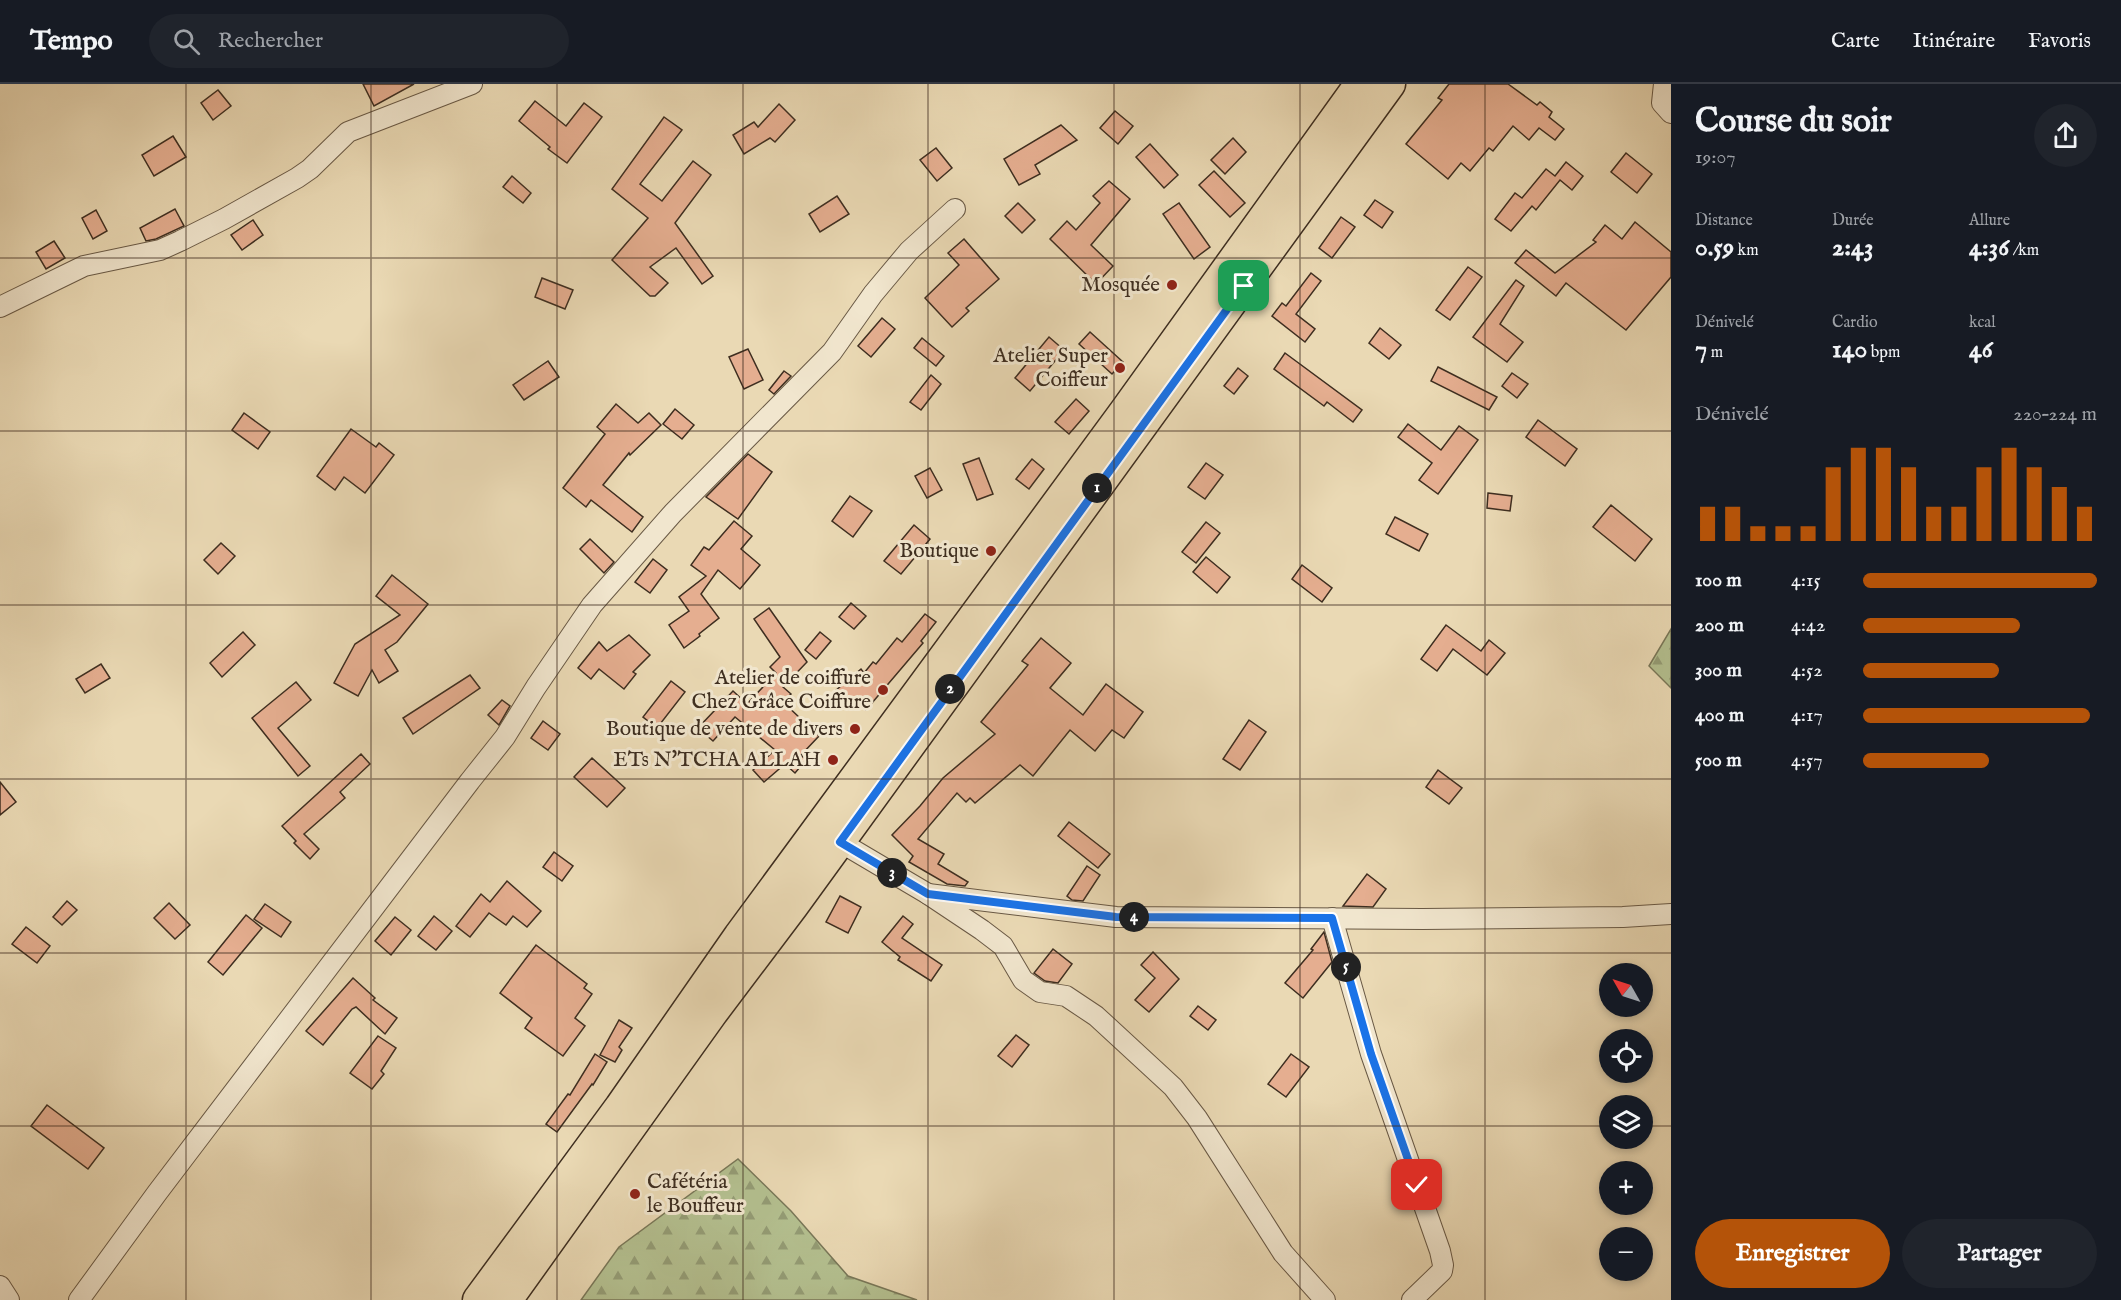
<!DOCTYPE html>
<html lang="fr">
<meta charset="utf-8">
<style>
body{margin:0;font-family:"IM FELL English",serif;background:#20242c;color:#f1f3f6;height:100vh;display:flex;flex-direction:column;font-size:22px;white-space:nowrap}
*{box-sizing:border-box;margin:0}
p{font-size:20px;color:#9ea1a6}
.icon{flex:none;width:33px;height:33px;fill:none;stroke:currentColor;stroke-width:2;stroke-linecap:round;stroke-linejoin:round}
.map{position:relative;flex:1;overflow:hidden}
.drawer{display:flex;flex-direction:column;background:#171b24;width:450px}
.drawer>*{flex:none}
.needle{width:39px;rotate:309deg}
.tools{position:absolute;left:1599px;top:879px;display:grid;gap:12px}
.tools a{display:grid;place-items:center;width:54px;height:54px;border-radius:50%;background:#171b24;box-shadow:0 3px 9px #0003;font-size:30px}
.pin{position:absolute;display:grid;place-items:center;width:51px;height:51px;color:#fff;margin:-26px;border-radius:12px;box-shadow:0 3px 9px #0006}
.km{position:absolute;width:30px;height:30px;margin:-15px;border-radius:50%;background:#222;color:#fff;font-size:16px;line-height:30px;text-align:center}
.round{display:grid;place-items:center;flex:none;width:63px;height:63px;border-radius:32px;background:#20242c}
.overview{display:flex;align-items:center;justify-content:space-between;height:102px;padding:0 24px}
h1{font-size:33px;font-weight:700;line-height:45px}
.stats{display:grid;grid-template-columns:repeat(3,1fr);gap:9px;height:102px;padding:6px 24px}
.stats div{display:grid;align-content:center}
.stats b{font-size:26px;font-weight:700}
.stats small{font-size:16px;font-weight:400}
.stats p{font-size:16px}
.chart{height:168px;padding:12px 24px}
.chart p{display:flex;justify-content:space-between}
.chart svg{width:100%;height:108px;margin-top:6px;stroke:#b45309;stroke-width:6}
.cta{display:flex;gap:12px;margin-top:auto;padding:12px 24px}
.cta a{flex:1;height:69px;border-radius:36px;background:#b45309;color:#fff;font-size:24px;font-weight:700;line-height:69px;text-align:center}
.cta a+a{background:#20242c;color:#f1f3f6}
ul{padding:0 24px;list-style:none;font-size:20px}
li{display:grid;grid-template-columns:96px 72px 1fr;align-items:center;height:45px}
li i{height:15px;border-radius:8px;background:#b45309}
header{display:flex;align-items:center;gap:36px;box-sizing:border-box;height:84px;padding:0 30px;background:#171b24;border-bottom:2px solid #363941}
header strong{font-size:28px}
nav{display:flex;gap:33px;margin-inline-start:auto;font-size:21px}
.search{width:420px;height:54px;background:#20242c;display:flex;align-items:center;gap:15px;box-sizing:border-box;padding:0 21px;border-radius:33px;color:#9ea1a6;font-size:22px}
main{display:flex;flex:1;min-height:0}
.map>svg:first-child{display:block}
.forest{fill:url(#forest-firs);stroke:#797758;stroke-width:1.5}
.building{fill:#e5ae90;stroke:#3e2e20;stroke-width:1.5}
.lines{fill:none;stroke-linecap:round;stroke-linejoin:round}
.street-casing{stroke:#695945;stroke-width:22}
.primary-casing{stroke:#3e2e20;stroke-width:33}
.street{stroke:#f1e6ce;stroke-width:20}
.primary{stroke:#ead9b4;stroke-width:30}
.route-casing{stroke:#fff;stroke-width:12}
.route{stroke:#1a73e8;stroke-width:8}
.grid{fill:none;stroke:#3e2e20;stroke-width:1.5;stroke-opacity:0.55}
.poi-dot{fill:#8f2418;stroke:#f1e6ce;stroke-width:2}
.labels{text-anchor:middle;dominant-baseline:central;stroke-width:6;stroke-linejoin:round;paint-order:stroke}
.poi-label{font-size:21px;fill:#3e2e20;stroke:#f1e6ce;text-anchor:end}
</style>
<header>
<strong>Tempo</strong>
<div class="search"><svg class="icon" aria-label="search" viewBox="0 0 24 24"><circle cx="10" cy="10" r="6"/><path d="M15 15l6 6"/></svg>Rechercher</div>
<nav><a>Carte</a><a>Itinéraire</a><a>Favoris</a></nav>
</header>
<main>
<div class="map">
<svg width="1671" height="1216" viewBox="0 0 1671 1216">
<defs>
<pattern id="forest-firs" width="22" height="20" patternUnits="userSpaceOnUse" patternTransform="scale(1.5)"><rect width="22" height="20" fill="#b4c090"/><path d="M5 1l3.5 6h-7zM16 11l3.5 6h-7z" fill="#949c75"/></pattern>
</defs>
<rect width="100%" height="100%" fill="#ead9b4"/>
<filter id="stains"><feTurbulence type="fractalNoise" baseFrequency=".00333" numOctaves="4"/><feColorMatrix values="0 0 0 0 .2 0 0 0 0 .09 0 0 0 0 .02 0 0 0 .5 -.17"/></filter>
<radialGradient id="worn" r=".72"><stop offset=".6" stop-color="#630" stop-opacity="0"/><stop offset="1" stop-color="#630" stop-opacity=".3"/></radialGradient>
<g class="forest">
<polygon points="1671,545 1671,604 1649,582"/>
<polygon points="738,1075 791,1127 848,1192 917,1216 581,1216 619,1163"/>
</g>
<g class="building">
<polygon points="363,0 414,0 374,22"/>
<polygon points="1449,0 1508,0 1537,21 1540,18 1552,28 1549,33 1564,45 1555,56 1539,44 1529,56 1513,42 1493,67 1489,64 1470,87 1461,79 1448,95 1406,60 1442,16 1438,14"/>
<polygon points="218,6 231,22 213,36 201,19"/>
<polygon points="535,17 566,42 584,19 602,33 567,79 548,65 550,63 519,37"/>
<polygon points="779,20 795,36 775,58 770,54 744,70 733,51 754,38 758,43"/>
<polygon points="1115,27 1133,42 1118,60 1100,44"/>
<polygon points="664,33 682,46 640,100 662,117 693,77 711,91 675,139 713,192 702,200 676,164 650,183 668,199 655,212 650,212 612,176 648,134 612,105"/>
<polygon points="1061,41 1077,56 1035,81 1040,90 1019,101 1004,75"/>
<polygon points="173,52 186,73 154,92 142,71"/>
<polygon points="1233,54 1246,68 1225,90 1211,76"/>
<polygon points="1150,60 1178,91 1164,104 1136,73"/>
<polygon points="936,64 952,84 937,97 920,76"/>
<polygon points="1626,69 1652,90 1637,109 1611,88"/>
<polygon points="1566,78 1583,92 1572,106 1560,96 1536,126 1532,122 1511,147 1495,135 1515,109 1522,114 1546,85 1555,92"/>
<polygon points="1214,87 1245,119 1230,133 1199,101"/>
<polygon points="512,92 531,109 523,119 503,103"/>
<polygon points="1109,97 1130,115 1091,161 1113,182 1096,200 1050,155 1067,137 1076,146 1100,119 1093,112"/>
<polygon points="837,112 849,130 820,148 809,130"/>
<polygon points="1375,116 1393,128 1382,144 1364,131"/>
<polygon points="1018,119 1035,136 1022,149 1005,132"/>
<polygon points="1179,119 1210,163 1194,175 1163,130"/>
<polygon points="175,125 184,142 156,155 146,157 140,144"/>
<polygon points="96,126 107,147 93,155 82,134"/>
<polygon points="1341,133 1355,143 1332,174 1319,164"/>
<polygon points="253,136 263,151 242,166 231,151"/>
<polygon points="1635,138 1671,168 1671,193 1626,246 1566,199 1556,212 1515,179 1526,166 1555,189 1596,158 1593,156 1605,141 1622,155"/>
<polygon points="964,155 999,195 966,224 969,227 952,243 925,214 959,181 948,169"/>
<polygon points="54,157 65,174 46,185 36,168"/>
<polygon points="1468,183 1482,193 1450,236 1436,226"/>
<polygon points="1311,189 1321,197 1296,230 1315,245 1305,258 1272,232 1282,219 1286,222"/>
<polygon points="542,194 573,206 565,225 535,213"/>
<polygon points="1516,196 1524,202 1500,240 1523,258 1507,278 1473,253"/>
<polygon points="882,234 895,245 871,273 858,262"/>
<polygon points="1380,244 1401,261 1389,275 1369,259"/>
<polygon points="1090,248 1123,278 1112,290 1079,260"/>
<polygon points="1049,253 1064,266 1030,307 1015,294"/>
<polygon points="922,254 944,272 936,282 914,264"/>
<polygon points="748,265 763,296 744,305 729,273"/>
<polygon points="1285,269 1362,326 1353,338 1327,318 1324,322 1274,285"/>
<polygon points="548,277 559,293 524,316 513,301"/>
<polygon points="1438,283 1497,313 1489,326 1431,297"/>
<polygon points="1238,284 1248,292 1234,310 1224,302"/>
<polygon points="784,287 791,292 774,310 769,306"/>
<polygon points="1512,289 1528,300 1517,314 1502,302"/>
<polygon points="931,291 941,300 921,326 910,318"/>
<polygon points="1076,315 1089,327 1069,350 1055,338"/>
<polygon points="616,320 638,339 649,329 661,341 630,371 629,369 603,401 643,433 632,448 591,416 586,423 563,404 605,350 597,343"/>
<polygon points="675,325 694,341 682,355 663,340"/>
<polygon points="244,329 270,348 258,365 232,346"/>
<polygon points="1538,336 1577,365 1565,382 1526,353"/>
<polygon points="1408,340 1441,366 1459,342 1478,356 1438,410 1419,396 1432,379 1398,353"/>
<polygon points="351,345 376,363 379,359 394,371 365,409 344,393 335,406 317,392"/>
<polygon points="748,370 772,388 738,435 706,413"/>
<polygon points="979,374 993,410 977,416 963,380"/>
<polygon points="1032,375 1044,385 1029,405 1016,395"/>
<polygon points="1206,379 1223,391 1205,415 1188,403"/>
<polygon points="930,384 942,406 927,414 915,392"/>
<polygon points="1488,409 1512,412 1510,427 1487,424"/>
<polygon points="850,412 872,427 853,453 832,437"/>
<polygon points="1611,421 1652,455 1635,477 1593,443"/>
<polygon points="1395,433 1428,450 1419,467 1386,450"/>
<polygon points="734,437 752,452 741,465 760,481 740,505 718,486 701,510 719,534 699,550 700,552 684,564 669,541 689,527 679,513 706,492 691,481 704,463 709,466"/>
<polygon points="1206,438 1220,449 1196,479 1182,468"/>
<polygon points="914,441 930,455 901,490 884,477"/>
<polygon points="590,455 614,478 604,489 580,465"/>
<polygon points="221,459 235,472 218,490 204,476"/>
<polygon points="1206,473 1230,493 1217,509 1193,488"/>
<polygon points="653,475 667,486 650,509 635,498"/>
<polygon points="1302,481 1332,504 1322,518 1292,495"/>
<polygon points="392,491 428,520 397,558 385,566 398,587 379,599 372,586 358,612 334,599 355,560 400,531 376,512"/>
<polygon points="851,519 866,532 854,545 839,533"/>
<polygon points="769,524 807,578 783,603 791,610 783,618 819,652 801,671 806,676 795,689 785,680 764,698 753,686 775,666 735,633 713,657 698,644 733,607 747,620 776,589 770,583 780,573 754,535"/>
<polygon points="925,530 936,538 921,557 923,559 866,626 853,616 847,621 835,607 861,585 864,589 873,578 876,580 897,554 902,558"/>
<polygon points="1446,541 1481,567 1489,556 1505,569 1487,591 1453,565 1437,587 1421,575"/>
<polygon points="243,548 255,561 222,593 210,579"/>
<polygon points="820,548 831,557 816,575 805,566"/>
<polygon points="629,551 650,571 633,588 636,590 624,605 599,585 591,595 578,584 599,558 607,567"/>
<polygon points="1041,554 1071,579 1050,604 1083,631 1106,600 1143,628 1124,654 1112,646 1095,667 1070,646 1033,692 1020,681 975,719 970,714 966,718 957,709 918,755 944,770 938,780 968,798 965,802 947,800 909,778 913,772 892,751 920,722 943,694 995,650 981,638 1028,581 1022,577"/>
<polygon points="101,580 110,594 85,609 76,595"/>
<polygon points="470,591 480,604 413,650 403,634"/>
<polygon points="671,597 685,608 657,644 643,633"/>
<polygon points="296,598 311,616 278,644 310,682 298,692 252,634"/>
<polygon points="502,616 510,622 499,641 488,631"/>
<polygon points="1249,636 1266,648 1240,686 1223,675"/>
<polygon points="543,637 560,650 548,666 531,654"/>
<polygon points="361,670 370,680 340,708 345,714 304,750 319,765 310,775 294,759 296,757 282,742"/>
<polygon points="592,674 625,704 607,723 574,693"/>
<polygon points="1438,686 1462,704 1449,720 1426,703"/>
<polygon points="0,698 16,718 0,731"/>
<polygon points="1069,738 1110,770 1098,784 1058,752"/>
<polygon points="554,768 573,782 562,797 543,783"/>
<polygon points="1087,782 1100,791 1083,817 1072,816 1067,812"/>
<polygon points="1367,790 1386,805 1373,823 1343,822"/>
<polygon points="507,797 541,827 527,843 513,832 506,841 489,829 470,853 456,842 481,810 490,818"/>
<polygon points="840,812 861,823 848,849 826,838"/>
<polygon points="67,817 77,826 62,841 53,833"/>
<polygon points="169,819 190,841 175,855 154,834"/>
<polygon points="265,820 291,838 281,853 254,835"/>
<polygon points="246,831 262,844 223,891 208,878"/>
<polygon points="434,832 452,847 436,866 418,852"/>
<polygon points="903,832 913,840 902,854 942,881 931,897 898,876 900,873 882,858"/>
<polygon points="395,833 411,846 391,871 375,857"/>
<polygon points="26,843 50,862 37,879 12,860"/>
<polygon points="1324,848 1332,878 1303,914 1285,899 1313,866 1311,865"/>
<polygon points="536,861 587,900 584,904 592,910 575,934 585,942 563,972 525,944 532,934 500,909"/>
<polygon points="1053,865 1072,880 1058,899 1045,897 1034,889"/>
<polygon points="1153,868 1179,895 1149,928 1135,916 1155,894 1141,881"/>
<polygon points="353,894 375,914 373,916 397,934 385,950 356,923 352,925 323,961 306,947"/>
<polygon points="1198,922 1216,936 1208,946 1190,932"/>
<polygon points="619,936 632,944 619,963 622,966 615,978 600,971"/>
<polygon points="1016,951 1029,961 1012,983 998,972"/>
<polygon points="378,952 396,964 381,987 384,990 372,1005 350,989"/>
<polygon points="595,970 607,978 593,1001 592,1000 557,1048 546,1040 568,1010 570,1011"/>
<polygon points="1291,970 1309,983 1286,1013 1268,1000"/>
<polygon points="47,1021 104,1064 88,1085 31,1042"/>
</g>
<g class="lines">
<g class="street-casing">
<g id="street">
<polyline points="1664,0 1662,19 1671,29"/>
<polyline points="0,223 84,182 160,166 180,157 224,135 297,94 310,85 348,48 472,0"/>
<polyline points="840,758 928,810 982,846 1003,862 1023,896 1040,908 1066,912 1096,932 1173,1003 1197,1034 1283,1169 1325,1216"/>
<polyline points="928,810 1116,833 1423,835 1623,833 1671,830"/>
<polyline points="1332,834 1371,970 1440,1167 1443,1181 1442,1187 1412,1216"/>
<polyline points="0,1202 9,1216"/>
<polyline points="79,1216 157,1109 470,697 505,653 536,603 592,521 673,429 832,268 873,210 909,167 955,125"/>
</g>
</g>
<g class="primary-casing">
<g id="primary">
<polyline points="478,1216 620,1023 739,852 1125,327 1360,0"/>
<polyline points="507,1216 713,928 793,822 1390,0"/>
</g>
</g>
<use href="#street" class="street"/>
<use href="#primary" class="primary"/>
</g>
<g class="lines">
<g class="route-casing">
<polyline id="route" points="1244,202 840,758 928,810 1116,833 1332,834 1371,970 1417,1101"/>
</g>
<use href="#route" class="route"/>
</g>
<path class="grid" d="M186 0V1216M371 0V1216M557 0V1216M743 0V1216M928 0V1216M1114 0V1216M1300 0V1216M1485 0V1216M0 174H1671M0 347H1671M0 521H1671M0 695H1671M0 869H1671M0 1042H1610M1642 1042H1671"/>
<g class="poi-dot">
<circle cx="1172" cy="201" r="6"/>
<circle cx="1120" cy="284" r="6"/>
<circle cx="991" cy="467" r="6"/>
<circle cx="883" cy="606" r="6"/>
<circle cx="855" cy="645" r="6"/>
<circle cx="833" cy="676" r="6"/>
<circle cx="635" cy="1110" r="6"/>
</g>
<g class="labels">
<g class="poi-label">
<text x="1160" y="201">Mosquée</text>
<text x="1108" y="272">Atelier Super<tspan x="1108" dy="24">Coiffeur</tspan></text>
<text x="979" y="467">Boutique</text>
<text x="871" y="594">Atelier de coiffure<tspan x="871" dy="24">Chez Grâce Coiffure</tspan></text>
<text x="843" y="645">Boutique de vente de divers</text>
<text x="821" y="676">ETs N'TCHA ALLAH</text>
<text x="647" y="1098" text-anchor="start">Cafétéria<tspan x="647" dy="24">le Bouffeur</tspan></text>
</g>
</g>
<rect width="100%" height="100%" filter="url(#stains)"/>
<rect width="100%" height="100%" fill="url(#worn)"/>
</svg>
<div class="tools">
<a><svg class="needle" viewBox="-14 -14 28 28"><path d="M0-13l5 13h-10z" fill="#e53935"/><path d="M0 13l5-13h-10z" fill="#9ea1a6"/></svg></a>
<a><svg class="icon" aria-label="locate" viewBox="0 0 24 24"><circle cx="12" cy="12" r="6"/><path d="M12 2v4M12 18v4M2 12h4M18 12h4"/></svg></a>
<a><svg class="icon" aria-label="layers" viewBox="0 0 24 24"><path d="M12 4l9 5-9 5-9-5zM3 14l9 5 9-5"/></svg></a>
<a>+</a>
<a>−</a>
</div>
<div class="pin" style="left:1244px;top:202px;background:#1e9e55"><svg class="icon" aria-label="arrive" viewBox="0 0 24 24"><path d="M6 21V4h12l-3 4 3 4H6"/></svg></div>
<div class="pin" style="left:1417px;top:1101px;background:#d93025"><svg class="icon" aria-label="check" viewBox="0 0 24 24"><path d="M5 12l5 5 9-10"/></svg></div>
<b class="km" style="left:1097px;top:404px">1</b>
<b class="km" style="left:950px;top:605px">2</b>
<b class="km" style="left:892px;top:789px">3</b>
<b class="km" style="left:1134px;top:833px">4</b>
<b class="km" style="left:1346px;top:883px">5</b>
</div>
<section class="drawer">
<div class="overview"><div><h1>Course du soir</h1><p>19:07</p></div><a class="round"><svg class="icon" aria-label="share" viewBox="0 0 24 24"><path d="M12 15V3M7 8l5-5 5 5M5 13v7h14v-7"/></svg></a></div>
<div class="stats">
<div><p>Distance</p><b>0.59<small> km</small></b></div>
<div><p>Durée</p><b>2:43</b></div>
<div><p>Allure</p><b>4:36<small> /km</small></b></div>
</div>
<div class="stats">
<div><p>Dénivelé</p><b>7<small> m</small></b></div>
<div><p>Cardio</p><b>140<small> bpm</small></b></div>
<div><p>kcal</p><b>46</b></div>
</div>
<div class="chart"><p><span>Dénivelé</span>220–224 m</p>
<svg viewBox="0 0 160 44" preserveAspectRatio="none"><path d="M5 44V30M15 44V30M25 44V38M35 44V38M45 44V38M55 44V14M65 44V6M75 44V6M85 44V14M95 44V30M105 44V30M115 44V14M125 44V6M135 44V14M145 44V22M155 44V30"/></svg>
</div>
<ul>
<li><b>100 m</b>4:15<i style="width:100%"></i></li>
<li><b>200 m</b>4:42<i style="width:67%"></i></li>
<li><b>300 m</b>4:52<i style="width:58%"></i></li>
<li><b>400 m</b>4:17<i style="width:97%"></i></li>
<li><b>500 m</b>4:57<i style="width:54%"></i></li>
</ul>
<div class="cta"><a>Enregistrer</a><a>Partager</a></div>
</section>
</main>
